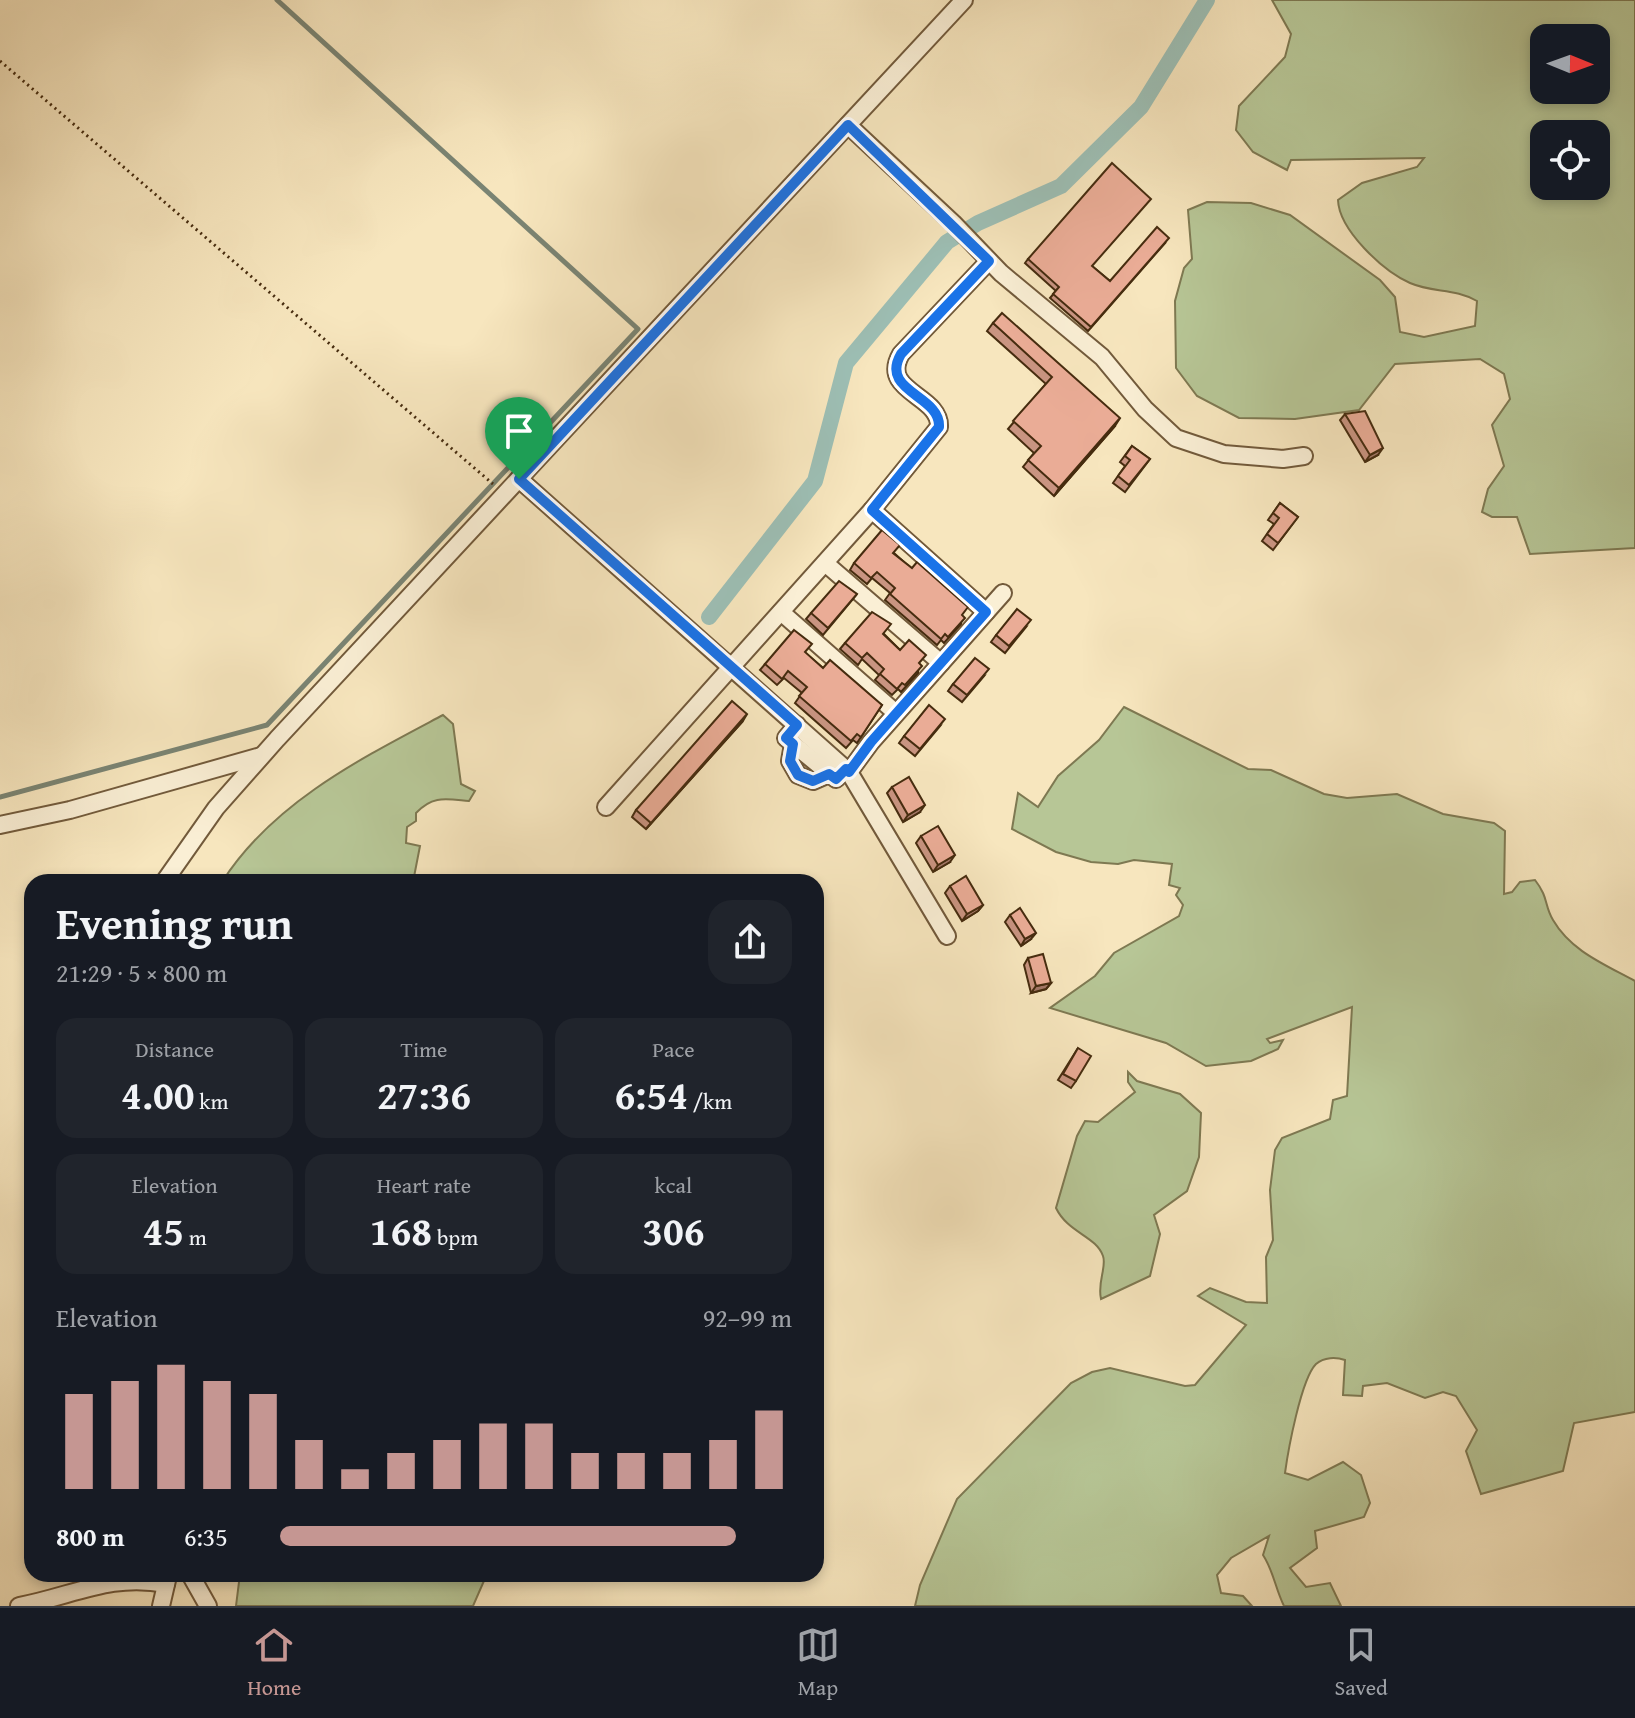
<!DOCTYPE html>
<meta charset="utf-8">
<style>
body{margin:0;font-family:"Gentium Book Plus",serif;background:#20242c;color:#f1f3f6;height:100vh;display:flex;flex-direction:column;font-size:30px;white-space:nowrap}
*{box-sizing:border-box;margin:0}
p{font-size:26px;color:#9ea1a6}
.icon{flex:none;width:44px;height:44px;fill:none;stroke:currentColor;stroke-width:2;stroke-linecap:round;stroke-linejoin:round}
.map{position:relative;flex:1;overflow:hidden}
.panel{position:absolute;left:24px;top:874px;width:800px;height:708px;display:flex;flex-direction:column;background:#171b24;border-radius:24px;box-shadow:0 4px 12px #0003}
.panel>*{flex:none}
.needle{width:52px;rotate:91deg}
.tools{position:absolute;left:1530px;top:24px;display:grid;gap:16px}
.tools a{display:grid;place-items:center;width:80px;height:80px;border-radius:16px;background:#171b24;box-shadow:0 4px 12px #0003;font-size:40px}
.pin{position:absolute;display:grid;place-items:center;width:68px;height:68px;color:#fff;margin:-82px -34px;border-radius:50% 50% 50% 0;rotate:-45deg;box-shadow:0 0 8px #0007}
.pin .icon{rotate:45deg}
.round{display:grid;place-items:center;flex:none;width:84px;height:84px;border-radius:24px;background:#20242c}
.summary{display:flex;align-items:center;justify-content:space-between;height:136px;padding:0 32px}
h1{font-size:44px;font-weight:600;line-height:60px}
.figures{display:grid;grid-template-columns:repeat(3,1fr);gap:12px;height:136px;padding:8px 32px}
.figures div{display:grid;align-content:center;border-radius:20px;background:#20242c;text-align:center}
.figures b{font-size:40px;font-weight:600}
.figures small{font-size:22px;font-weight:400}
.figures p{font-size:22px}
.chart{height:224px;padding:16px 32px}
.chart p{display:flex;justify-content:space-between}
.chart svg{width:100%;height:144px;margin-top:8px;stroke:#c59692;stroke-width:6}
ul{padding:0 32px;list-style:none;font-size:26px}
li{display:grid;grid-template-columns:128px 96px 1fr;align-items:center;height:60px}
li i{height:20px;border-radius:10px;background:#c59692}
.tab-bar{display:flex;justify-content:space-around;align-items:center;height:112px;border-top:2px solid #363941;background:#171b24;font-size:22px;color:#9ea1a6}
.tab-bar a{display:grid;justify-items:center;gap:4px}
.tab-bar .current{color:#c59692}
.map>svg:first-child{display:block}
.green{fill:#b7c696;stroke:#7e7952;stroke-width:2;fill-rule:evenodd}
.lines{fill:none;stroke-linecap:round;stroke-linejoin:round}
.stream{stroke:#7a8473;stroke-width:5}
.canal{stroke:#9dbfb5;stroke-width:16}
.minor-casing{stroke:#725a3b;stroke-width:20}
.path{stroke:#462c0f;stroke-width:3;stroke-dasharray:2 4;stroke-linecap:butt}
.minor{stroke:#faefd5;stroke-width:16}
.wall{fill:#c99481;stroke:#462c0f;stroke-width:2}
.shaded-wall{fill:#a47869;stroke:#462c0f;stroke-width:2}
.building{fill:#eaac96;stroke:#462c0f;stroke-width:2}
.route-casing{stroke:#fff;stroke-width:16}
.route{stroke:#1a73e8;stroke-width:10}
</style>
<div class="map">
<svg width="1635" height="1606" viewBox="0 0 1635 1606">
<rect width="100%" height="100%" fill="#f7e6be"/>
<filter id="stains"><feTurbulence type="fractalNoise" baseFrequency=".0025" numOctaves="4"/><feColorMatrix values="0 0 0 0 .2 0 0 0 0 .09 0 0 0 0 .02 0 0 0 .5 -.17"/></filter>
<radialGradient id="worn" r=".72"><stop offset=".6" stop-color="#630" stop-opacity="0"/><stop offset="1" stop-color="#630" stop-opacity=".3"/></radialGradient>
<g class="green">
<path d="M1272 0H1635V548L1530 554 1517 517H1492L1482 512 1488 489 1504 466 1492 425 1510 399 1504 374 1480 359 1395 364 1359 410 1295 419 1239 418 1197 396 1176 368 1175 301 1184 268 1192 259 1188 210 1207 202 1251 203 1290 215 1380 280 1395 297 1400 332 1424 337 1475 326 1477 301C1455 288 1433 293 1410 283 1383 271 1339 230 1338 200L1362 183 1417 167 1424 158 1291 160 1287 170 1253 152 1236 130 1239 106 1285 57 1291 34ZM1596 38V90H1544V38ZM1596 134V186H1544V134Z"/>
<path d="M1124 707 1248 769 1271 770 1324 794 1347 798 1397 794 1443 814 1494 823 1505 831 1504 894 1512 892 1520 882 1535 880C1549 898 1544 905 1553 920 1571 951 1604 964 1635 981V1412L1574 1423 1563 1471 1481 1494 1466 1451 1477 1430 1456 1396 1443 1392 1425 1398 1387 1383 1363 1386 1362 1396 1343 1395 1345 1360C1336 1357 1324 1357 1316 1364 1301 1379 1288 1451 1285 1473L1308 1480 1343 1462 1361 1475 1370 1503 1364 1517 1315 1531 1317 1548 1290 1568 1306 1587 1330 1583 1341 1606H1284C1275 1588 1274 1572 1263 1555L1269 1536 1231 1558 1217 1575 1221 1593 1243 1596 1252 1606H915L920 1585 957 1499 1071 1383 1092 1372 1110 1368 1185 1386 1195 1385 1246 1325 1198 1296 1210 1288 1246 1302 1267 1303 1266 1257 1273 1240 1270 1190 1275 1150 1282 1138 1330 1119 1333 1100 1347 1096 1352 1007 1267 1039 1270 1043 1283 1040 1278 1049 1251 1061 1206 1066 1166 1043 1050 1008 1095 976 1114 953 1179 916 1183 905 1176 895 1180 888 1169 885 1172 864 1134 860 1118 864 1091 862 1056 852 1012 829 1018 793 1038 807 1058 776 1099 740Z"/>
<path d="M443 715 453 724 461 784 475 791 469 801C446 799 433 795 416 813V821L407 827 406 843 420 846 413 882H222C273 802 362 758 443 715Z"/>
<path d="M1128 1072 1137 1081 1180 1094 1201 1113 1199 1157 1187 1191 1154 1215 1160 1234 1150 1276 1101 1299C1097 1282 1107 1267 1103 1256 1096 1236 1068 1233 1056 1208L1077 1136 1085 1121 1098 1122 1135 1092 1128 1082Z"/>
<polygon points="240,1574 487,1574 473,1606 236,1606"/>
</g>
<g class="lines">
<polyline class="stream" points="0,797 267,725 638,329 277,0"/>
<polyline class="canal" points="709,617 815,481 846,363 947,242 978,223 1061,186 1141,107 1207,0"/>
<g class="minor-casing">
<g id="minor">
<polyline points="848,125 953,223 1001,273 1102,357 1145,409 1176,438 1224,454 1283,459 1304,456"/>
<polyline points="519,479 849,772 947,936"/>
<polyline points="872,510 986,612"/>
<polyline points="825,563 941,663"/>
<polyline points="781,612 896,713"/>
<polyline points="797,725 786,738 836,779 846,769"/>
<polyline points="793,744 790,761 798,775 813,781 829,774"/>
<polyline points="849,772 871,742 1003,593"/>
<path d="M606 807 872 510 939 427C941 395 879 392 901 354L989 261"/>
<polyline points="0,825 70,810 261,756"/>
<polyline points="164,882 216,808 277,739 964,0"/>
<polyline points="190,1574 208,1606"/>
<path d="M19 1606C73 1596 110 1573 166 1584"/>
<polyline points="161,1606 168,1576"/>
</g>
</g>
<polyline class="path" points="0,61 493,484"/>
<use href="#minor" class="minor"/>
</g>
<g class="wall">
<polygon points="1166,242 1088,331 1050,298 1056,291 1025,263 1028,259 1092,266 1110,281"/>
<polygon points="993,323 1115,426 1054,496 1023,467 1034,453 1008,429 1046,384 987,331"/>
<polygon points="1345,414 1378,455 1365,462 1340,420"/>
<polygon points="1132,446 1150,459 1125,492 1113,483 1125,466 1120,462"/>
<polygon points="1280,503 1298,517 1273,550 1262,541 1274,524 1268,520"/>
<polygon points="894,553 962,615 961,624 944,643 941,640 937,645 885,600 890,593 872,578 867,584 850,570 854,563"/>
<polygon points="857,594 823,635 806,619 811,613"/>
<polygon points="1026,627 1005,653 991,642 996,635"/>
<polygon points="884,634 900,650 919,664 918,673 901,692 898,689 892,695 875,680 879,675 862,659 858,665 840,649 845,643"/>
<polygon points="805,653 823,668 882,705 857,743 853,740 846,748 795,703 802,693 784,678 777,685 760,670 765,664"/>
<polygon points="984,676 962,702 948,691 953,684"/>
<polygon points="743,721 646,829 632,817 636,810"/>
<polygon points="940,726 915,756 899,743 904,736"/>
<polygon points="892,787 920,812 903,822 887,793"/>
<polygon points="921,836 950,862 933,872 916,843"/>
<polygon points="950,886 983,905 978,911 962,921 945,893"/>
<polygon points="1010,915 1031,939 1021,946 1005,922"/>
<polygon points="1028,958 1051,983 1046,989 1031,993 1024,965"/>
<polygon points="1078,1048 1076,1081 1071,1088 1058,1080"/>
</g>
<g class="shaded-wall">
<polygon points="1120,418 1115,426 1054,496 1059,488"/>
<polygon points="1383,448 1378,455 1365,462 1370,455"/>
<polygon points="747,714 743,721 646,829 651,823"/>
<polygon points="925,805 920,812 903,822 908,815"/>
<polygon points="955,855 950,862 933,872 938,865"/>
<polygon points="983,905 978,911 962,921 967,914"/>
<polygon points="1036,933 1031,939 1021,946 1025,939"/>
<polygon points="1051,983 1046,989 1031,993 1036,986"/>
</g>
<g class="building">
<polygon points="1112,163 1151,199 1092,266 1110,281 1157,227 1169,238 1091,327 1053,294 1059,287 1028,259"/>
<polygon points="1002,313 1120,418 1059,488 1028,460 1041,446 1013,421 1052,377 993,323"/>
<polygon points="1365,411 1383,448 1370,455 1345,414"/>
<polygon points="1132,446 1150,459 1129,485 1118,476 1130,460 1125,456"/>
<polygon points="1280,503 1298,517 1278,543 1267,534 1279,518 1273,513"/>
<polygon points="882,530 900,545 893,553 912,568 917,562 968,607 962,615 965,618 948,637 945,634 941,639 890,594 895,588 877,572 871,578 854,563"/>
<polygon points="839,581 857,594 828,628 811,613"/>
<polygon points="1017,609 1031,620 1009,646 996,635"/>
<polygon points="872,612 891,624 883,634 900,650 909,640 926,655 919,663 922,666 905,685 902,683 897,689 880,674 884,669 867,653 862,658 845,643"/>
<polygon points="794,630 812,644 805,652 823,668 830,660 882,705 861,737 857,734 851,741 799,696 807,687 788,671 782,679 765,664"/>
<polygon points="975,658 989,669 967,695 953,684"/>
<polygon points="732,701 747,714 651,823 636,810"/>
<polygon points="929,705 945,719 920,749 904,736"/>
<polygon points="909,777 925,805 908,815 892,787"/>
<polygon points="938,826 955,855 938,865 921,836"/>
<polygon points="966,876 983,905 967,914 950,886"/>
<polygon points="1020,908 1036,933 1025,939 1010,915"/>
<polygon points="1043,954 1051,983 1036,986 1028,958"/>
<polygon points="1078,1048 1091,1056 1076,1081 1063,1074"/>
</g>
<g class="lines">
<g class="route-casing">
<path id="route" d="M848 125 989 261 901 354C879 392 941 395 939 427L872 510 986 612 871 742 849 772 846 769 836 779 829 774 813 781 798 775 790 761 793 744 786 738 797 725 519 479Z"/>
</g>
<use href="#route" class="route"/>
</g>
<rect width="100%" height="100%" filter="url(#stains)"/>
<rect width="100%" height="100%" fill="url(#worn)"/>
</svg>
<div class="tools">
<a><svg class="needle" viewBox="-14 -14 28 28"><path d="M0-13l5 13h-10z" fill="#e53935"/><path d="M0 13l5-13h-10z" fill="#9ea1a6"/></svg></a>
<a><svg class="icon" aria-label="locate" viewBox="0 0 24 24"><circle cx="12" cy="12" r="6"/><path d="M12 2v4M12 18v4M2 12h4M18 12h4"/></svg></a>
</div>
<div class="pin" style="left:519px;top:479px;background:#1e9e55"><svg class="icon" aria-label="arrive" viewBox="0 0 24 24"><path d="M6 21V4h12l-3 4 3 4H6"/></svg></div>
<section class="panel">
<div class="summary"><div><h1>Evening run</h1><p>21:29 · 5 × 800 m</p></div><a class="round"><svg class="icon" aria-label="share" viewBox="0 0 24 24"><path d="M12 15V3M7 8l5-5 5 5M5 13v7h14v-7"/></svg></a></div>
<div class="figures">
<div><p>Distance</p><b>4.00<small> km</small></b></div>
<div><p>Time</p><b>27:36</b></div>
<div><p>Pace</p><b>6:54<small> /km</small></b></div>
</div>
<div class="figures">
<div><p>Elevation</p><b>45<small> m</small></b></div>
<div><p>Heart rate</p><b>168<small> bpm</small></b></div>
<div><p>kcal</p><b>306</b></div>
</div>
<div class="chart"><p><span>Elevation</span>92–99 m</p>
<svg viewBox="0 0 160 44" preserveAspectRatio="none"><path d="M5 44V15M15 44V11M25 44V6M35 44V11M45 44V15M55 44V29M65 44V38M75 44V33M85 44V29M95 44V24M105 44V24M115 44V33M125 44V33M135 44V33M145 44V29M155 44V20"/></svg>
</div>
<ul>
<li><b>800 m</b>6:35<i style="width:89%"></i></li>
</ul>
</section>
</div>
<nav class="tab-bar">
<a class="current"><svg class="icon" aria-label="home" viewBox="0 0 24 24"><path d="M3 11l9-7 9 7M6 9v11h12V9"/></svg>Home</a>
<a><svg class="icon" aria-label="map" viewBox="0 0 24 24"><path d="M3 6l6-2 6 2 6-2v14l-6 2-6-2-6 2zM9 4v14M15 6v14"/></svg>Map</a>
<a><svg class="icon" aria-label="saved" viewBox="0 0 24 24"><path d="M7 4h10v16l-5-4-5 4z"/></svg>Saved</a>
</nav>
